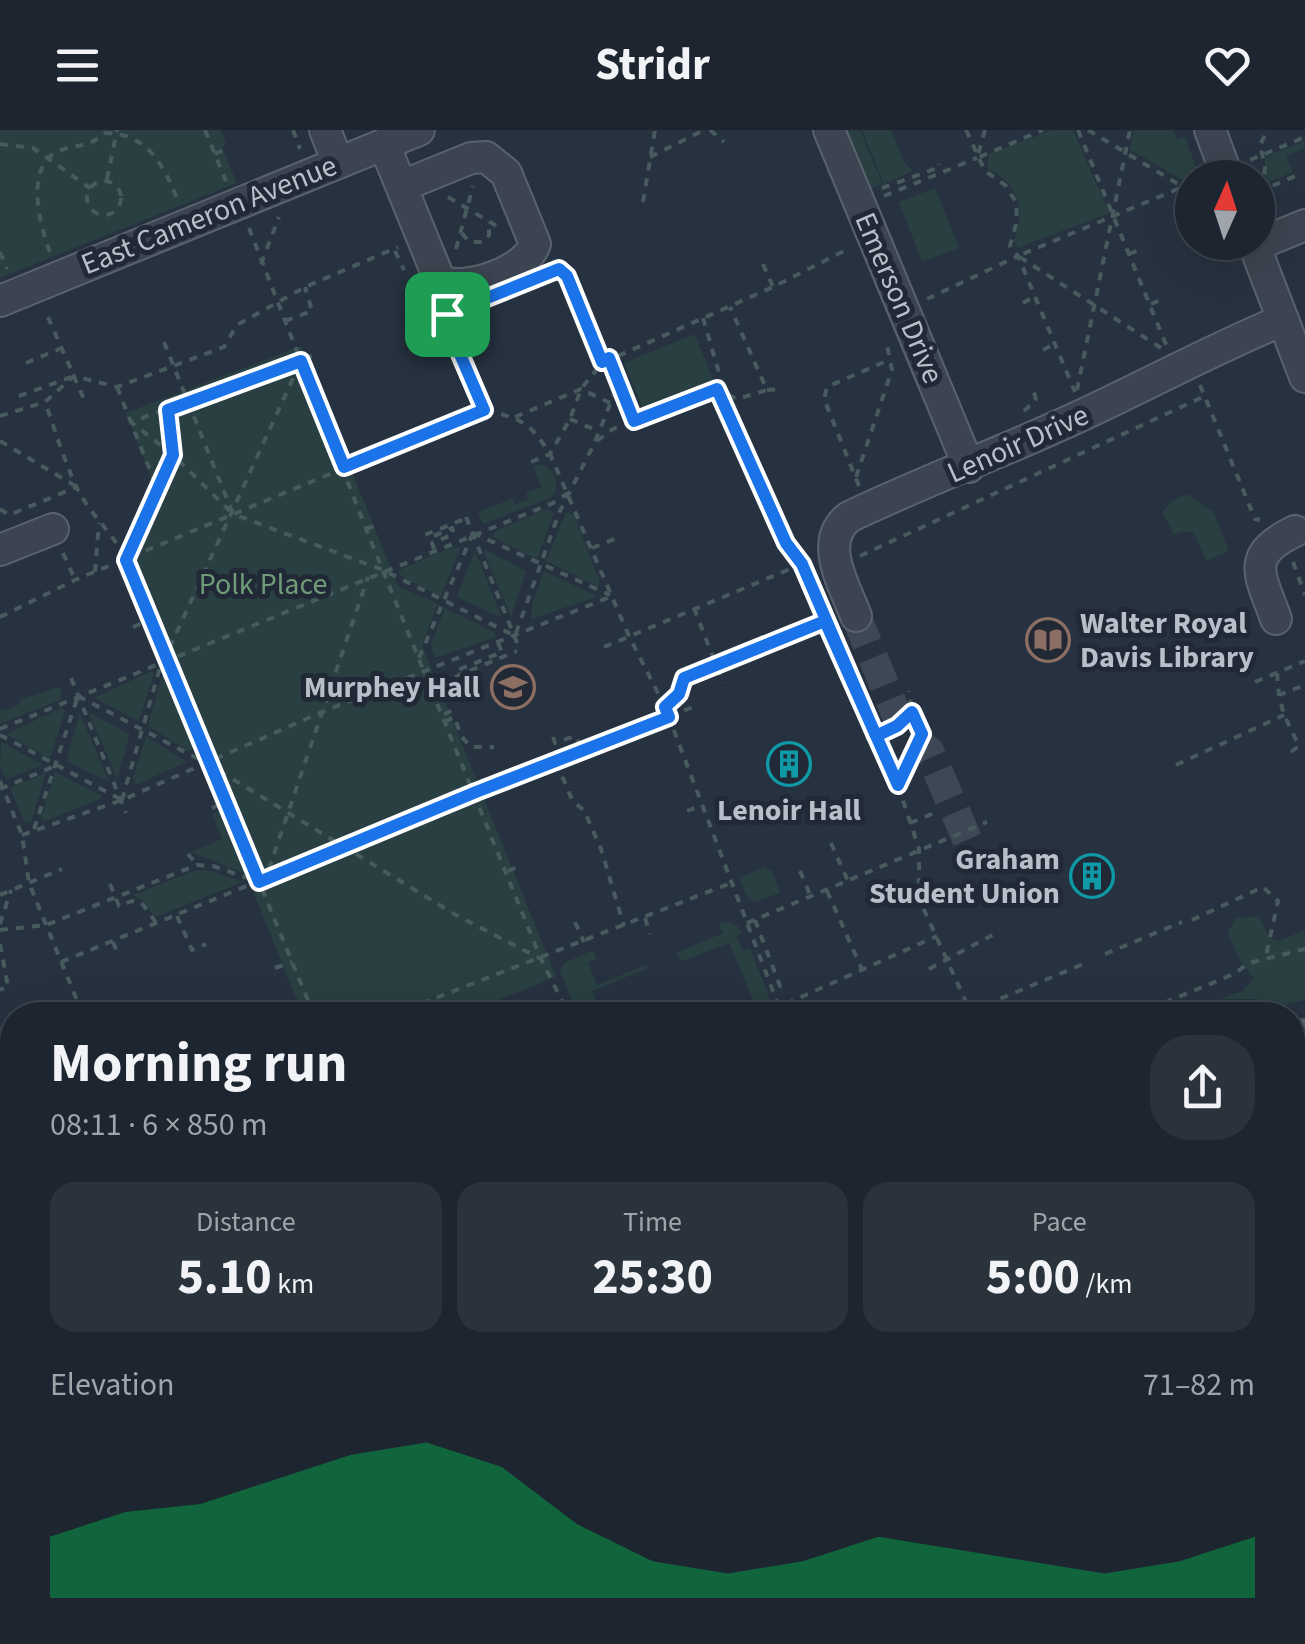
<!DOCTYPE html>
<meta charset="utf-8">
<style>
body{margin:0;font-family:"Source Sans 3",sans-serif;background:#2a323c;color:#f1f3f6;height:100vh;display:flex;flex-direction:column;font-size:38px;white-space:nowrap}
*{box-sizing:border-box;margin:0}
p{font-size:32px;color:#a0a5ab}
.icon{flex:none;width:55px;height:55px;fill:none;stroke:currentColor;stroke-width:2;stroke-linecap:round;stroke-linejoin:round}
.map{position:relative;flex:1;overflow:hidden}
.sheet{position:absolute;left:0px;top:872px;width:1305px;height:642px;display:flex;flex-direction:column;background:#1d2630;border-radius:40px 40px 0 0;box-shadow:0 10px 40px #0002,0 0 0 2px #3b434c}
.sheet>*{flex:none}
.needle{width:65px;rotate:3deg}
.fabs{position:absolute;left:1175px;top:30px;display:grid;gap:20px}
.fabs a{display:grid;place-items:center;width:100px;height:100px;border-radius:50%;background:#1d2630;box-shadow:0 10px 40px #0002,0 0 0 2px #3b434c;font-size:50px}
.pin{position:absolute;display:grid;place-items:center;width:85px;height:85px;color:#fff;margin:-42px;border-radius:20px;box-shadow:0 5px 15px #0006}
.round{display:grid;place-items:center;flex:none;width:105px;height:105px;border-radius:40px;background:#2a323c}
.summary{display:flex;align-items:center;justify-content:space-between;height:170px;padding:0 50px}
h1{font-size:55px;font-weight:700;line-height:75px}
.metrics{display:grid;grid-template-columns:repeat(3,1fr);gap:15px;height:170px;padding:10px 50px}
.metrics div{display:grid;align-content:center;border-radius:25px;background:#2a323c;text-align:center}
.metrics b{font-size:50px;font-weight:700}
.metrics small{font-size:28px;font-weight:400}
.metrics p{font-size:28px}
.chart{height:280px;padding:20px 50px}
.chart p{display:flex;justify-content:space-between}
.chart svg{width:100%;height:180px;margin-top:10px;fill:#0b8043;opacity:.7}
header{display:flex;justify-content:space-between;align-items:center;height:130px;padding:0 50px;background:#1d2630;font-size:45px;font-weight:700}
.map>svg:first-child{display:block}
.green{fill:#293f41}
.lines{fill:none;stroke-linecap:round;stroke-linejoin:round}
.minor-tunnel{stroke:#3d4755;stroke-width:30;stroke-dasharray:30 15;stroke-linecap:butt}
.minor-casing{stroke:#59626d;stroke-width:34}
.major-casing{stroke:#454d59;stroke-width:41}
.path{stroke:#475b5e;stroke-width:4;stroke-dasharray:8 8;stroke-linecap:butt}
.minor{stroke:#3b4450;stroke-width:30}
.major{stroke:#596370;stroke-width:38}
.route-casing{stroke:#fff;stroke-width:20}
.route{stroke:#1a73e8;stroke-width:12}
.labels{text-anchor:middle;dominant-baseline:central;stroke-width:10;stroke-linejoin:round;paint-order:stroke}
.street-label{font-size:30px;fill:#b8bfca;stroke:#202935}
.park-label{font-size:30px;fill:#6f9b79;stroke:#202935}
.poi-label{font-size:30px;font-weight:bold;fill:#b8bfca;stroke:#202935;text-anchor:end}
</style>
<header><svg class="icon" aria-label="menu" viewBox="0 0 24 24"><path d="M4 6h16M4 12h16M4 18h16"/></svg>Stridr<svg class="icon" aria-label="heart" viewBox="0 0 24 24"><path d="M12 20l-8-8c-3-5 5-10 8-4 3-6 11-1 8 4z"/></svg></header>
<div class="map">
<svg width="1305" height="1514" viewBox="0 0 1305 1514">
<rect width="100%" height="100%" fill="#273240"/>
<g class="green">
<polygon points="0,0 221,0 226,15 222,17 237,53 0,148"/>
<polygon points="846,0 860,0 882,53 870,59"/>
<polygon points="862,0 891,0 903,30 913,41 884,54"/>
<path d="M1052 0H1073L1109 83 1018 118 1014 110C1026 77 1018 54 987 38L989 24Z"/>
<polygon points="1134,0 1173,0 1177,10 1185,7 1199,45 1188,51 1181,49 1130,20"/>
<polygon points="1305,11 1305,18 1286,26 1293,42 1265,54 1265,27"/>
<polygon points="935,58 959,118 922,132 899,72"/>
<polygon points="695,204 714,252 643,280 624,233"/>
<polygon points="301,216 398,456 438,474 422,515 556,847 462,885 303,885 246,744 191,722 222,709 212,684 220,680 194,617 190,622 148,596 163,541 121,437 155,358 126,283"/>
<path d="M541 334C553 337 557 349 556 361L552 367 483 394 478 382 512 369 515 375 528 369 526 363 541 357 533 337Z"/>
<polygon points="1187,364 1213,382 1229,421 1206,431 1194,403 1181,402 1174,405 1162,382 1171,372"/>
<polygon points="546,379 554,383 537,429 492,407 496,401"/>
<polygon points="566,382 574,385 599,450 599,457 546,431"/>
<polygon points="454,416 460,419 441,467 399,445 401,439"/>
<polygon points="484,419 526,441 511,487 484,422"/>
<polygon points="474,422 476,423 502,488 457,467"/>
<polygon points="544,441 595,465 596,467 531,489 532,474"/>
<polygon points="445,478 494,502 496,507 435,528 431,514"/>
<polygon points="151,541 154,544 139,591 94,568"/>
<polygon points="59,557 62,561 60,570 0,594 0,579 5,580 20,574 19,570"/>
<polygon points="61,578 65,580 50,629 6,604"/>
<polygon points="80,583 109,652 66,631"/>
<polygon points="89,583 130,604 117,649"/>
<polygon points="146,606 187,632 135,655 133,648"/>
<polygon points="1,612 3,613 43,635 6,649 0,636"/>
<polygon points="55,642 100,665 102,668 44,692 41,688"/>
<polygon points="46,643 31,692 25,693 10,658"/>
<polygon points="765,737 767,741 772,740 780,763 754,772 747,767 739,748"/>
<polygon points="197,740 211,741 243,752 155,787 144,772 133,765"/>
<polygon points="1259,786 1269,808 1279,811 1305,800 1305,870 1263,881 1258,869 1218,869 1243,861 1253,848 1240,830 1228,803 1235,788"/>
<polygon points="729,792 738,796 743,803 736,806 743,821 750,819 770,869 769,875 758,881 729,813 683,831 675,823 723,803 719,793"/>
<polygon points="593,820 597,829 588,832 597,855 646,835 648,838 592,861 601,885 584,885 579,870 572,872 560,841 564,833"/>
<polygon points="819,1502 1174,1502 1174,1503 1168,1514 818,1514"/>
<polygon points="502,1503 686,1503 691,1514 504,1514"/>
</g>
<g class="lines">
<polyline class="minor-tunnel" points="856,486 906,608 929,621 971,718"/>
<g class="minor-casing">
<g id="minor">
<polyline points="325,0 338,33"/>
<polyline points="829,0 969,337"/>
<polyline points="1210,0 1228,48"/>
<path d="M384 14 440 151C466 162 526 141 535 114L506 43 486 27 471 28 402 56"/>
<polyline points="1253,112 1305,247"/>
<polyline points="1254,116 1305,95"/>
<polyline points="0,171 419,0"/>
<polyline points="0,420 53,399"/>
<path d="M856 486C845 456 817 412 849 387 920 353 995 325 1067 292 1140 259 1210 220 1283 190"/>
<path d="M1276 489C1260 444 1244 426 1295 401"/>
<polyline points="234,1502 234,1514"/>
<polyline points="484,1502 486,1514"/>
<polyline points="1282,1502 1305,1513"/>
<polyline points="59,1514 63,1502"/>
</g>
</g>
<g class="major-casing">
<g id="major">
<polyline points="1292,910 1305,908"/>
<polyline points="0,1273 12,1275"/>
</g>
</g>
<g class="path">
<polyline points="205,0 226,51"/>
<polyline points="293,0 300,19"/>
<polyline points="710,0 724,12"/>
<polyline points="966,0 985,41 1005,55 1016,72 1017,91 1010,116 1018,126 1075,262"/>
<polyline points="985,0 977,28 1043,0"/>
<polyline points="1078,0 1167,217"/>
<polyline points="1088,0 1183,57"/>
<polyline points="0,14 33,18 90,58"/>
<polyline points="215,24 228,18"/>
<polyline points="650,27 704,0"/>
<polyline points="1250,30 1305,7"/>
<polyline points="107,49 117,0"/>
<circle cx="104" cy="68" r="17"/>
<polyline points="882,58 940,37 939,34"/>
<polyline points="1262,60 1265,37 1260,15 1268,0"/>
<polyline points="1258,62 1295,46"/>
<polyline points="884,66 977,28"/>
<polyline points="448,67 500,98"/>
<polyline points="643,72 655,0"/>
<polyline points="249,98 366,399 541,829 569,885"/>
<polyline points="462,103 469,112 483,112 489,105 489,91"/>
<polyline points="456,119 473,56"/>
<polyline points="395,121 404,140"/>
<polyline points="0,122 7,139"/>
<path d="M50 122C40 96 23 34 61 20 80 13 86 19 105 3 148 3 164 36 178 71"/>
<polyline points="1129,124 1142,119"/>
<polyline points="261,134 279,87"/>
<polyline points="763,134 773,157"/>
<polyline points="548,141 559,139 567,146 602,233"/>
<polyline points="927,169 1018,126"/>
<polyline points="1023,173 1035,166"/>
<polyline points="1151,174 1163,169"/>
<polyline points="48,187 86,274"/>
<polyline points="443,187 452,181"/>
<polyline points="444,188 484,280"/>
<polyline points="703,188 722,253 717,259 786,413 802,434 898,655 919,719 919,769 972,885"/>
<polyline points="285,191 312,181 305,157"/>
<polyline points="164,212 233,384 383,440 515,506 559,383 594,314 619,252"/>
<polyline points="1161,218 1018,126 1192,53"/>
<polyline points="1043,220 1054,214"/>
<polyline points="609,228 634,291"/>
<polyline points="26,233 62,218"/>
<polyline points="1200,255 1255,389 1260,390"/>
<polyline points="117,257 157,358"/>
<polyline points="767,260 783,259"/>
<polyline points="1077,260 1130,0"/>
<polyline points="314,264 326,259"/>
<polyline points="19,266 71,247"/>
<polyline points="1024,281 1036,270 1034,262"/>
<polyline points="0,286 45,272"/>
<polyline points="515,287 581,259 610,273"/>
<polyline points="570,289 598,301"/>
<polyline points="330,301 341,295"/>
<polyline points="0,311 77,357"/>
<polyline points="597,311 613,299 717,259 737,269 767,260 730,177"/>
<polyline points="531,332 550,324 570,289 581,259 602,233 773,157 850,118"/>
<polyline points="856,347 892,240 886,210"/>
<polyline points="859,356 824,269 827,257 891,229"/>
<polyline points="0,379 9,385 77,357"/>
<polyline points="230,381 173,325 131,292 312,226"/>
<polyline points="466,387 520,520"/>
<polyline points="366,399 381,394"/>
<polyline points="473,403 610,465"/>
<polyline points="592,418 622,406"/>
<polyline points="434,419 432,413 454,404 452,398 429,408 427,404 467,388"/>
<polyline points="63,423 75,450"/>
<polyline points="860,426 1205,266"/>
<polyline points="126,430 173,325 168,280"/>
<polyline points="1293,432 1305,465"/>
<polyline points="95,442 99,393"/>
<polyline points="694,478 723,553"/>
<path d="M0 487 75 450 484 280C520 288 530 292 550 324L629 506 665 577 779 877 937 806"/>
<polyline points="133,497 150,490"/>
<polyline points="498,513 502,522 455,541 457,546 517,521"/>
<polyline points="604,517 802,434"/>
<polyline points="419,528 473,403"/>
<polyline points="1277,543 1279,565"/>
<polyline points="71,548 126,683"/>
<polyline points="1255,552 1305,531"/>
<polyline points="78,566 208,634 456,785 541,829"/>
<polyline points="667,576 679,564 684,548 825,491"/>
<polyline points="444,584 458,578"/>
<polyline points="445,592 454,587 462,607 471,617 494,617"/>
<polyline points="0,599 553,373 568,363"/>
<polyline points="0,605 122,670"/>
<polyline points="876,605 897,597 912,582 909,561"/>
<polyline points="553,607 555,613 575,606 583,619"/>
<polyline points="1291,622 1299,616 1284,585 1279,565 1305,555"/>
<polyline points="556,632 573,672 584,680 601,719 624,796"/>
<polyline points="1176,635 1284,585"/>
<polyline points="515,646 519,659"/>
<polyline points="0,651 22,705 29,753 83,885"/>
<polyline points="899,655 922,604 912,582"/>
<polyline points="0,659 55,636"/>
<polyline points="122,670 159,541 301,231"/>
<polyline points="212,678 225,672"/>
<polyline points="687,681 702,675"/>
<polyline points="910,693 937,682"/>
<polyline points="34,699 78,566"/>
<polyline points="22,705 122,670 322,582 610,467"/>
<polyline points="831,713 848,751"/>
<polyline points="188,724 197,735"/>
<polyline points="508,741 522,735"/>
<polyline points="800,741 811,767"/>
<polyline points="259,752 270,736 368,447"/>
<polyline points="110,754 119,776 132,771 141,772 157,794"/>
<polyline points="827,761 864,844"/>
<polyline points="0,765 62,739"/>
<polyline points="919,769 979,763"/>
<polyline points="177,786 192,820 206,814"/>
<polyline points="645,788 650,804"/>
<polyline points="755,790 780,856 785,854"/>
<polyline points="1192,790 1263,757 1278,771 1266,826"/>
<polyline points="575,792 584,812"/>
<polyline points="747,793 987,692"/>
<polyline points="0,794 11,760"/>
<polyline points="0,800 46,795 197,735 213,736 259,752"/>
<polyline points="113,812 119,827"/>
<polyline points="0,814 8,857 0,860"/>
<polyline points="1105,824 1182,792"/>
<polyline points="61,832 476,662 698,575"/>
<polyline points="275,838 292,832"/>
<polyline points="929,839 996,803"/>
<polyline points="429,870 435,885"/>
<polyline points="971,881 1088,832"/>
<path d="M314 885 126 430C113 402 89 384 76 356 64 330 55 300 45 272L74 246 117 257 224 217 237 195 305 157 398 117"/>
<polyline points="392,885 731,753"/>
<polyline points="1135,885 1234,844 1249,833 1305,819"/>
<polyline points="0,1048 12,1043"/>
<polyline points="0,1361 12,1361"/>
<polyline points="1292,1476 1305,1454"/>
<polyline points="382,1502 405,1514"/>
<polyline points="693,1502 698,1514"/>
<polyline points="120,1514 163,1502"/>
<polyline points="270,1514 270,1502"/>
<polyline points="291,1514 296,1502"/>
<polyline points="776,1514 776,1502"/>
</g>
<use href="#minor" class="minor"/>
<use href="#major" class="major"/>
</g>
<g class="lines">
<g class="route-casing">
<polyline id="route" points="447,184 444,187 484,280 344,337 301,231 168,280 173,325 126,430 259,752 476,662 669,587 665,577 679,564 684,548 825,491 898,655 922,604 912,582 897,596 876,606 802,434 786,413 717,259 634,291 609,228 602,232 567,146 559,139 447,184"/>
</g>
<use href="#route" class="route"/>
</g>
<defs>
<g id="library-ring" transform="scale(2.25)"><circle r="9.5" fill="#202935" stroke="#8d6e63" stroke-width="1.5"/><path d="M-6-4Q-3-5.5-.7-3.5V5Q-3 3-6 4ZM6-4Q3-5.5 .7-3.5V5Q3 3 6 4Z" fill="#8d6e63"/></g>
<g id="university-ring" transform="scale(2.25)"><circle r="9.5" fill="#202935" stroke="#8d6e63" stroke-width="1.5"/><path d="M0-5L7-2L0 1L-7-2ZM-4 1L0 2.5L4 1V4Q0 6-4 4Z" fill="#8d6e63"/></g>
<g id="building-ring" transform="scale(2.25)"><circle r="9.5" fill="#202935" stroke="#0f9aa8" stroke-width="1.5"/><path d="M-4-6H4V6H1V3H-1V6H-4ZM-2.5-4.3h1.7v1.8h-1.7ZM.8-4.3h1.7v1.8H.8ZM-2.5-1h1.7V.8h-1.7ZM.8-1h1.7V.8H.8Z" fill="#0f9aa8"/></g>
</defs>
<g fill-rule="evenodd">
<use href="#library-ring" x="1048" y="510"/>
<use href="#university-ring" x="513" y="557"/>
<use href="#building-ring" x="789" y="634"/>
<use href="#building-ring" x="1092" y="746"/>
</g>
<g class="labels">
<g class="street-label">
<text transform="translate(209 85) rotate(-22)">East Cameron Avenue</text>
<text transform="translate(899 168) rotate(67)">Emerson Drive</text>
<text transform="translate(1018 314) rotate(-24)">Lenoir Drive</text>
</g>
<g class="park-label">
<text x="263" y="454">Polk Place</text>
</g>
<g class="poi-label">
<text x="1080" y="493" text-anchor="start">Walter Royal<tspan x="1080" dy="34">Davis Library</tspan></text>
<text x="480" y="557">Murphey Hall</text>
<text x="789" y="680" text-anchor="middle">Lenoir Hall</text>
<text x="1060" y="729">Graham<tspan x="1060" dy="34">Student Union</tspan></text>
</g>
</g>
</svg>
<div class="fabs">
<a><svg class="needle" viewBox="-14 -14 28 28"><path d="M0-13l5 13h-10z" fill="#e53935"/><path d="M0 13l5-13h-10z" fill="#a0a5ab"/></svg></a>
</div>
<div class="pin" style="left:447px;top:184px;background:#1e9e55"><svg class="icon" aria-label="arrive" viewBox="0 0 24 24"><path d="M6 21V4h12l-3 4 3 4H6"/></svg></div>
<section class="sheet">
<div class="summary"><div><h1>Morning run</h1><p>08:11 · 6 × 850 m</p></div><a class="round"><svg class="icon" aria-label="share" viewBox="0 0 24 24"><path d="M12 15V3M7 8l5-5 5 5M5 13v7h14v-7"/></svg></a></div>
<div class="metrics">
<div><p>Distance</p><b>5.10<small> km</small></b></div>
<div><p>Time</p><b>25:30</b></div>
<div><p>Pace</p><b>5:00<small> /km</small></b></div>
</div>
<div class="chart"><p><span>Elevation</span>71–82 m</p>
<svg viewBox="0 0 160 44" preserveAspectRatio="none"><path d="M0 44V29L10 23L20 21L30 15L40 9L50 6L60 12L70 26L80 35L90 38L100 35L110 29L120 32L130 35L140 38L150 35L160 29V44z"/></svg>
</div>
</section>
</div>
